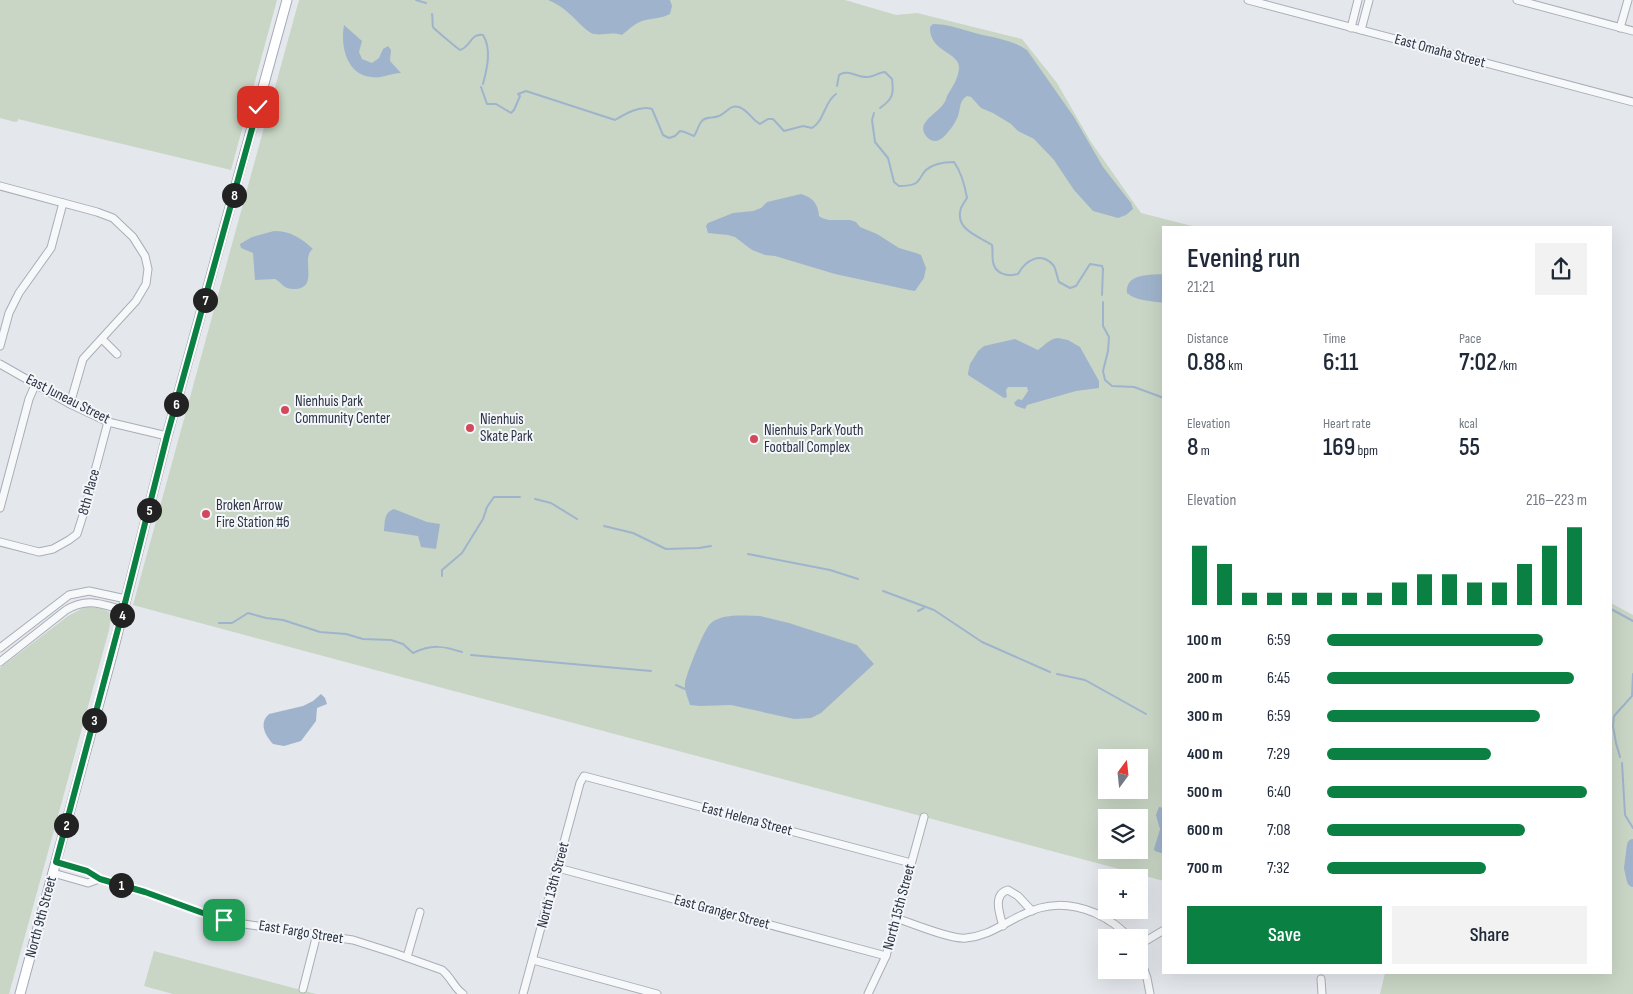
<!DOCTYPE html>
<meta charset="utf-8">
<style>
body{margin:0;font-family:"Sofia Sans Condensed",sans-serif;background:#f2f2f3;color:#1f2937;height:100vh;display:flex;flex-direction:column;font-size:19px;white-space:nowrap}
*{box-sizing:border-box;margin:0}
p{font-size:16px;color:#747a83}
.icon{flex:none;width:28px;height:28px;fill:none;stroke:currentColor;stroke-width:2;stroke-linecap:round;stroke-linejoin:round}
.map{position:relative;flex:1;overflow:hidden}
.details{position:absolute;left:1162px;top:226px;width:450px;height:748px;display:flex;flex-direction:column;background:#fff;border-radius:0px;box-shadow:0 5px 20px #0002}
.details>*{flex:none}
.needle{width:32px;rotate:15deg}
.buttons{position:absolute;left:1098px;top:749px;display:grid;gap:10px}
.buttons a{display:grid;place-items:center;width:50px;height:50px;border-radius:0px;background:#fff;box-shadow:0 5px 20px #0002;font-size:25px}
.pin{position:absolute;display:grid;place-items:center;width:42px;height:42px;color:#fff;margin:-21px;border-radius:10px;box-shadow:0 2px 8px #0006}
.km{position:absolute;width:25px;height:25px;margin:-12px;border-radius:50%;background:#222;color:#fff;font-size:14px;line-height:25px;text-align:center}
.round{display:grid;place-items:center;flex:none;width:52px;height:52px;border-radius:0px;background:#f2f2f3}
.summary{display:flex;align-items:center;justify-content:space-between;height:85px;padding:0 25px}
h1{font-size:28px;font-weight:600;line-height:38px}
.metrics{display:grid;grid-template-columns:repeat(3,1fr);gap:8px;height:85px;padding:5px 25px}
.metrics div{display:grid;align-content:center}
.metrics b{font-size:25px;font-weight:600}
.metrics small{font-size:14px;font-weight:400}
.metrics p{font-size:14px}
.chart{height:140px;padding:10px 25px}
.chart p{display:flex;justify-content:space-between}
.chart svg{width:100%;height:90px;margin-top:5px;stroke:#0b8043;stroke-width:6}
.button{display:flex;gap:10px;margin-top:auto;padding:10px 25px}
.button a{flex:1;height:58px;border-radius:0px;background:#0b8043;color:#fff;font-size:20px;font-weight:600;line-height:58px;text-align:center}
.button a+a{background:#f2f2f3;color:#1f2937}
ul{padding:0 25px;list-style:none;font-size:16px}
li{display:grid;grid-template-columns:80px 60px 1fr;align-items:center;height:38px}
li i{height:12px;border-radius:6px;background:#0b8043}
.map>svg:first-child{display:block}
.green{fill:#c9d6c5;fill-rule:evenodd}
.water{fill:#9fb4cc}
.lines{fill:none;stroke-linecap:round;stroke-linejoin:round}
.stream{stroke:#9fb4cc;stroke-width:2}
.river{stroke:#9fb4cc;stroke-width:12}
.minor-casing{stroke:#a9aeb7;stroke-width:9}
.major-casing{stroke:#a3abb8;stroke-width:11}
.minor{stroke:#f7f8fa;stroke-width:7}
.major{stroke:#fff;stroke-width:9}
.route-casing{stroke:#fff;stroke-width:10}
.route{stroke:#0b8043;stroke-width:6}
.poi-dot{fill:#d1495b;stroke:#f4f6f9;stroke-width:2}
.labels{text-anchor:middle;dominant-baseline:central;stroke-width:4;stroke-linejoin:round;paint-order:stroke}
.street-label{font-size:15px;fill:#2b3445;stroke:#f4f6f9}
.poi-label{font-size:15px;fill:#2b3445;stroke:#f4f6f9;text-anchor:start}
</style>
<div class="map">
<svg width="1633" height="994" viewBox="0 0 1633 994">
<rect width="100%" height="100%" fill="#e4e7ec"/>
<g class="green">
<polygon points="0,0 277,0 231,170 18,119 18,121 15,122 0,118"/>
<path d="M299 0H845L896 15 917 13 1022 39 1057 83 1091 142 1141 213 1196 227 1164 228V881L133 605ZM1106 758H1139V790H1106ZM1106 818H1139V850H1106Z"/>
<polygon points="1611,603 1633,615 1633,994 1380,994 1385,973 1611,972"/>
<path d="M85 607C94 607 102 608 109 612L111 618 109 630 9 994H0V668L68 616Z"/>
<polygon points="154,951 316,994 173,994 144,986"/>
</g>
<g class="water">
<path d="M548 0H670L672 6 670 14C661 19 652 18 642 21 634 24 628 30 622 35 609 31 601 37 591 33 586 30 581 25 576 20 568 12 559 4 548 0Z"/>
<path d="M933 24C947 24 961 29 975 33 993 38 1011 39 1027 50L1074 117 1103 167 1131 203 1133 209 1126 215 1118 218 1093 211 1074 190 1054 160 1034 139 1018 131 1011 124 993 113 981 108 971 97 967 96C959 101 961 107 958 116 956 121 952 128 948 132 945 136 941 140 936 141 932 141 928 139 926 136 915 122 939 113 944 103 946 101 946 98 947 96 952 87 958 80 959 68 960 52 929 52 930 27Z"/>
<path d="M344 25 362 41 359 52 362 59 372 63 379 58 383 49 388 46 391 50 390 61 401 73C390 73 382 79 371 77 347 75 340 46 344 25Z"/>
<path d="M801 194C813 198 818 203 819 216L822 218 829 220H850L856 222 860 227 877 234 899 248 916 253 921 255 926 268 924 278 915 291 909 290 835 274 775 256 765 255 752 250 735 237 728 235 708 233 706 226 708 223 733 213 753 211 761 208 767 202Z"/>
<path d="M274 231C291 231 301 238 313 249 300 257 319 286 297 289 293 289 288 289 285 287 282 285 279 281 275 279L255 280 253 253 241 248 240 244 252 237Z"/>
<path d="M1164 274V303C1152 301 1136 301 1127 293 1125 273 1150 275 1164 274Z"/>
<path d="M1058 338 1068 340 1080 347 1099 381V388L1076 391 1027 405 1025 409 1016 406 1014 403 1018 399 1022 400 1028 391 1027 387H1008L1006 390 1007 397 1004 398 968 375V373L970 364 978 351 984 346 1015 339 1038 350C1045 345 1049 339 1058 338Z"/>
<path d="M394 509 427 522 440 524 436 549 421 547 418 536 384 531C385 521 384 512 394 509Z"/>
<path d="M760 616 789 623 857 645 874 664 821 713 811 718 794 719 731 705 700 706 690 705C688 698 684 690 685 683 687 672 704 629 711 623 723 613 746 616 760 616Z"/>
<path d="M321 694 325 698 327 704 317 708 316 721 301 741 284 746 273 744C266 736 258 724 269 714L303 706 313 701Z"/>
<polygon points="1159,807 1164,808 1164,854 1155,851 1154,849 1160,829 1156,815"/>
</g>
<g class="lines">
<g class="stream">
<polyline points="416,0 426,3"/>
<path d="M432 14C433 18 432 23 433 27 434 29 457 48 460 50 471 47 470 33 483 35 492 49 487 69 483 84"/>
<path d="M837 86 839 75C848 69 856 77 866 77 873 78 878 72 885 72L892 79C894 94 893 99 880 108"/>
<path d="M481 87 487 104H496L511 113 514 110 520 96 518 94 526 91 615 120C625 114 640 105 652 109L663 135 669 138 675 136 680 131C686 131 689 135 694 136 697 132 698 126 701 122 706 115 713 119 719 116 727 113 730 104 739 107 749 111 752 120 760 124L768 119H773L784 131 803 126 812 128C825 120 824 102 836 94"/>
<path d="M874 113 872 120 875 142 888 158 894 182 899 186C904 186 911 186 916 183 920 180 922 174 926 170 933 164 945 162 954 162 961 172 965 186 967 198 965 201 963 204 961 208 954 230 979 236 992 245 993 251 992 257 993 262 995 274 1008 277 1018 274 1025 261 1041 250 1054 266 1056 270 1057 277 1059 282L1070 288 1076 286 1090 264 1102 266 1103 269 1102 295"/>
<polyline points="1103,302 1103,326 1109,337 1108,351 1103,371 1105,380 1112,386 1134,387 1164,398"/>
<polyline points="535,499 551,503 577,519"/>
<polyline points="604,526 633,533 666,549 699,548 711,546"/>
<polyline points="748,554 830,570 858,579"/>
<polyline points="442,576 442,570 462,553 483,519 487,507 494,497 520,497"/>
<polyline points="883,591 934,610 982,642 1050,672"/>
<polyline points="1611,609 1633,621"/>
<polyline points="918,611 924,608"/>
<path d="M219 623H232L248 613 266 618 283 620 320 632 346 634 363 639 391 640 403 644 413 653C432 644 443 646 462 652"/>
<polyline points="471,655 651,671"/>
<polyline points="1057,674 1085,680 1146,714"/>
<polyline points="676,685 685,689"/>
<polyline points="1620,757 1616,743 1613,726 1614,716 1632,696 1633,674"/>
<polyline points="1622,763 1625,815 1633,828"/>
</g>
<polyline class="river" points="1633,845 1630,868 1633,881"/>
<g class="minor-casing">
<g id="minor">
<polyline points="1248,0 1633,102"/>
<polyline points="1517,0 1633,31"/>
<polyline points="1351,28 1358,0"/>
<polyline points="1620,28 1628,0"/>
<polyline points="1361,30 1369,0"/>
<polyline points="0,186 97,212 113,218 133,237 145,256 148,269 146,284 136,301 83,359 70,404"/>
<polyline points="102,339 117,354"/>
<polyline points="0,346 9,313 19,293 51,248 63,203"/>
<polyline points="0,364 70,404 108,422 167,436"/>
<polyline points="0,508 29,399 36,383"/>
<polyline points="0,542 39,552 53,549 69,540 77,534 84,512 108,422"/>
<polyline points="0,648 69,595 89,591 126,599"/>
<path d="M0 662 66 610C87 597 101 604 123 610"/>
<path d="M56 862 87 871 99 879 145 892 217 918 237 923 353 940 394 953 442 970C451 977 454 988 463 994"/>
<polyline points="558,868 886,956"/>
<polyline points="53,873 88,883 99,879"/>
<path d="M896 918C911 923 952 940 966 938 989 936 1002 924 1022 915 1047 902 1070 903 1095 913 1108 919 1120 926 1129 938"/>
<path d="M1003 926C1000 915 992 894 1008 890L1018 896 1032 911"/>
<polyline points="1139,945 1164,930"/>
<polyline points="1139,955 1147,978 1150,994"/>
<polyline points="407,957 420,912"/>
<polyline points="533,960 657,994"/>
<polyline points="1321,979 1322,994"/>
<polyline points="303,989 317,934"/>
<polyline points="523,994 580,783 584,776 911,863"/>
<polyline points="868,994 886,956 924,817"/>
</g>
</g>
<g class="major-casing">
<polyline id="major" points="20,994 112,655 167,436 287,0"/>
</g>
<use href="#minor" class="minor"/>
<use href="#major" class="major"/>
</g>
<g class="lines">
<g class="route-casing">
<polyline id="route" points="224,920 200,912 145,892 100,879 87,871 56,862 126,599 167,436 258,107"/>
</g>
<use href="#route" class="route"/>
</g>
<g class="poi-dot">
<circle cx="285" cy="410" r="5"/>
<circle cx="470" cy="428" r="5"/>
<circle cx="754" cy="439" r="5"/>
<circle cx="206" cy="514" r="5"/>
</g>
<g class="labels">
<g class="street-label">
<text transform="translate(1440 51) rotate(15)">East Omaha Street</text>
<text transform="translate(68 399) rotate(27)">East Juneau Street</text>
<text transform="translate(89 492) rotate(-75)">8th Place</text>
<text transform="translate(747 819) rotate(15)">East Helena Street</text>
<text transform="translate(553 885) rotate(-75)">North 13th Street</text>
<text transform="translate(899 907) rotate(-75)">North 15th Street</text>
<text transform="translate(722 912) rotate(15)">East Granger Street</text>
<text transform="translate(41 917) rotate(-75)">North 9th Street</text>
<text transform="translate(301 932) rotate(9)">East Fargo Street</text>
</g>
<g class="poi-label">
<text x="295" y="401">Nienhuis Park<tspan x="295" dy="17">Community Center</tspan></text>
<text x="480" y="419">Nienhuis<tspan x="480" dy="17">Skate Park</tspan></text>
<text x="764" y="430">Nienhuis Park Youth<tspan x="764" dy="17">Football Complex</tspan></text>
<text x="216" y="505">Broken Arrow<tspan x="216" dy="17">Fire Station #6</tspan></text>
</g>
</g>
</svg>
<div class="buttons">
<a><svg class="needle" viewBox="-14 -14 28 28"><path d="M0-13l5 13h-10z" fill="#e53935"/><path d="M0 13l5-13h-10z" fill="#747a83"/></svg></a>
<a><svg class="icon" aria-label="layers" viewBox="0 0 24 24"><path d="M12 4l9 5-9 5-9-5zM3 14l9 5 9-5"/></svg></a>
<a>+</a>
<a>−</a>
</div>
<div class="pin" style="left:224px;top:920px;background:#1e9e55"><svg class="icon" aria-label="arrive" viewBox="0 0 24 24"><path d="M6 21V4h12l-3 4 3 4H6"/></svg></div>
<div class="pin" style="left:258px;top:107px;background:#d93025"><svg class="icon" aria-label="check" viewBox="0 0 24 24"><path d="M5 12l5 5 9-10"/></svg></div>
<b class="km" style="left:121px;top:885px">1</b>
<b class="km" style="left:66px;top:825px">2</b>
<b class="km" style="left:94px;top:720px">3</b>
<b class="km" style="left:122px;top:615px">4</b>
<b class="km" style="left:149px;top:510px">5</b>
<b class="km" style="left:176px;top:404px">6</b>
<b class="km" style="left:205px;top:300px">7</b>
<b class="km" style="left:234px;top:195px">8</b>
<section class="details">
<div class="summary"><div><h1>Evening run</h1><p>21:21</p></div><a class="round"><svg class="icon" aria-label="share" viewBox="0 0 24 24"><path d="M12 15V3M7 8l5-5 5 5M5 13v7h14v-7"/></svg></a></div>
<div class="metrics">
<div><p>Distance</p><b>0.88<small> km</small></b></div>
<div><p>Time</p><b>6:11</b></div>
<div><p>Pace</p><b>7:02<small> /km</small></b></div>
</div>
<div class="metrics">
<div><p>Elevation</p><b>8<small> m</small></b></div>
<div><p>Heart rate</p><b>169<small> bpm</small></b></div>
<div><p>kcal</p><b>55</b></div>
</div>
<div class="chart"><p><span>Elevation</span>216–223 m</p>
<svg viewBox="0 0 160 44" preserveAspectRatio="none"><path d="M5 44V15M15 44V24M25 44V38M35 44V38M45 44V38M55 44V38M65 44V38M75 44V38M85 44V33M95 44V29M105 44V29M115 44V33M125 44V33M135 44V24M145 44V15M155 44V6"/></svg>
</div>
<ul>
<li><b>100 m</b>6:59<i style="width:83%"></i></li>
<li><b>200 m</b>6:45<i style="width:95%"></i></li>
<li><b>300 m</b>6:59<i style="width:82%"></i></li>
<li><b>400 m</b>7:29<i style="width:63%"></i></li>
<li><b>500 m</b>6:40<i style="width:100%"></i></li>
<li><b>600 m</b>7:08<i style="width:76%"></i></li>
<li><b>700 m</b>7:32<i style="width:61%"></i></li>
</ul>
<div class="button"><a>Save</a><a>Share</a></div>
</section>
</div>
